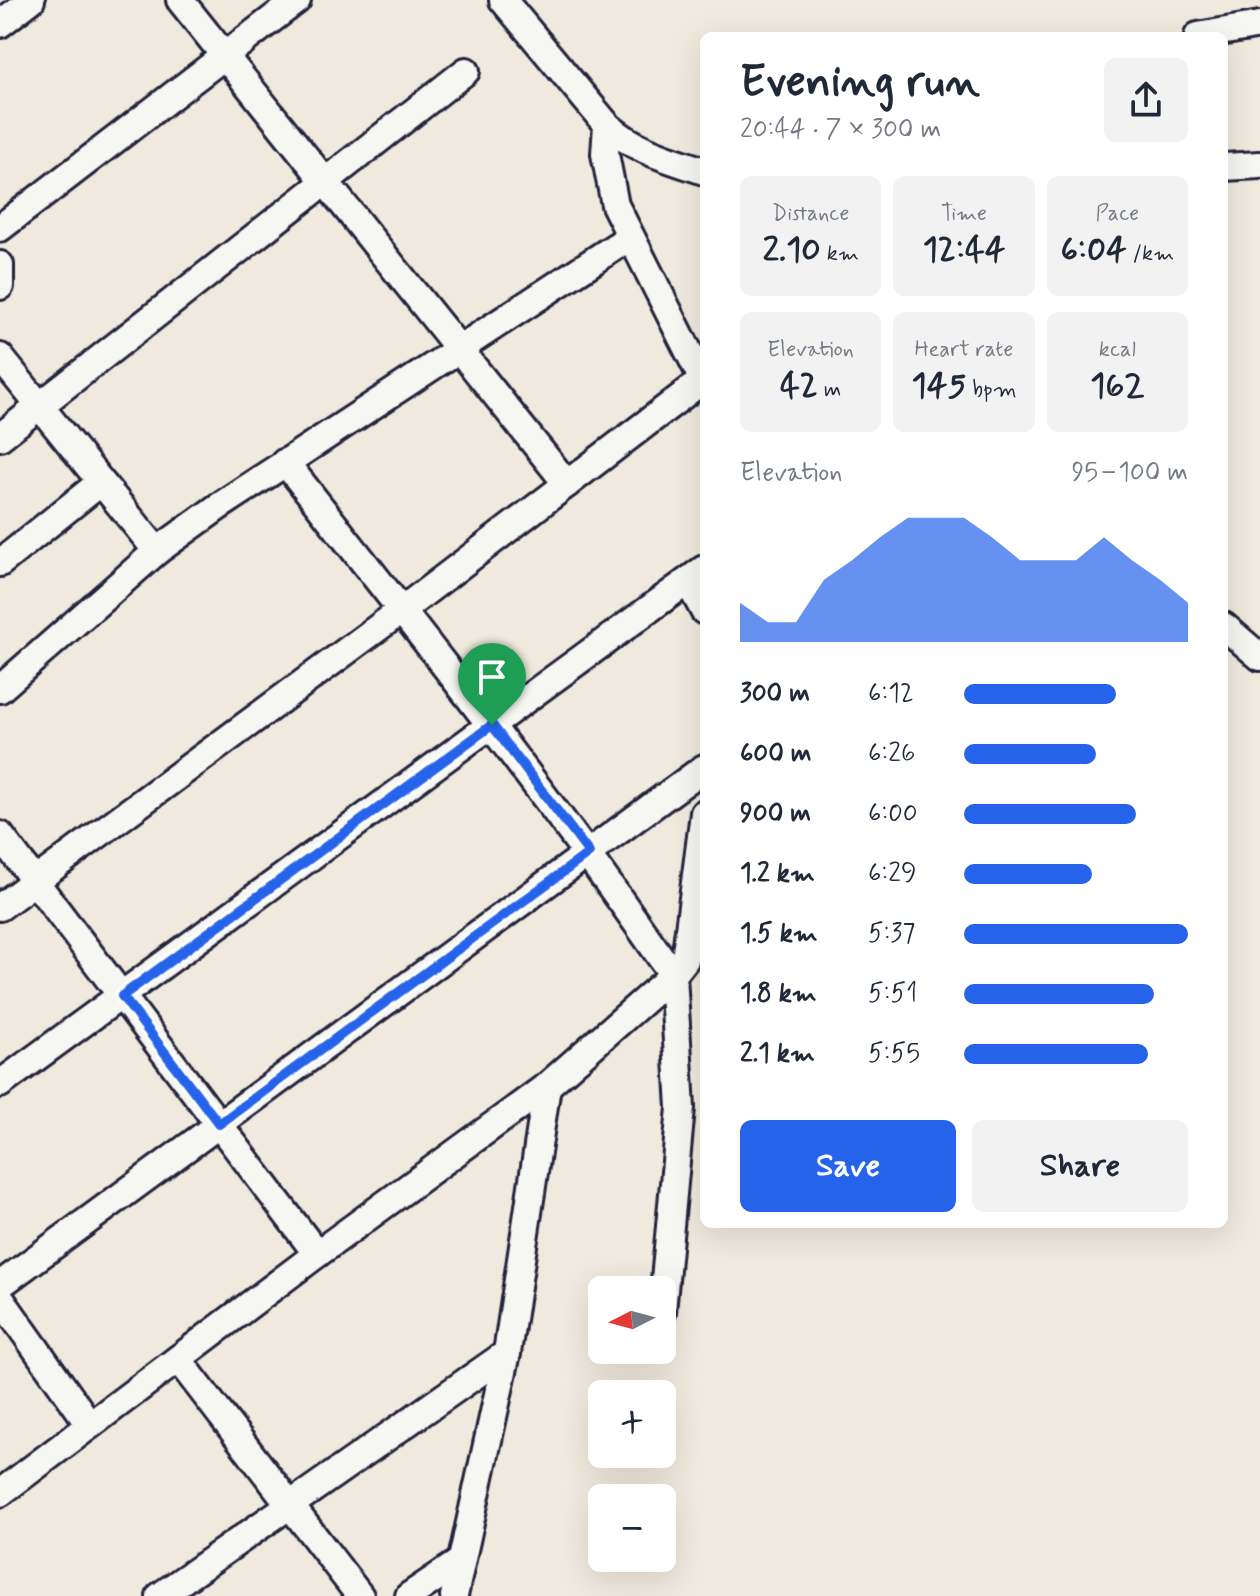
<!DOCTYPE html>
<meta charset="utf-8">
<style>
body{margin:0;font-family:Mynerve,sans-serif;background:#f2f2f3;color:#1f2937;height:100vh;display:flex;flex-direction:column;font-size:30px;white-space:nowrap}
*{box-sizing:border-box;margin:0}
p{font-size:26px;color:#747a83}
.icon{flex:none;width:44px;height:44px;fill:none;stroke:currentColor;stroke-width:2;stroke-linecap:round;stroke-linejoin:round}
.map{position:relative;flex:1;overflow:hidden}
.sheet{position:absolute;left:700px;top:32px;width:528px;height:1196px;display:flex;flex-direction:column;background:#fff;border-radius:12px;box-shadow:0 8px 32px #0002}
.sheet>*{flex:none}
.needle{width:52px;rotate:264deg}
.buttons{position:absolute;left:588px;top:1276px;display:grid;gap:16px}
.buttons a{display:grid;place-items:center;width:88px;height:88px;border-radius:12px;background:#fff;box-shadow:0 8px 32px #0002;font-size:40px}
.pin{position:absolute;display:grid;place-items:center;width:68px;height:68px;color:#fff;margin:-82px -34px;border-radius:50% 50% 50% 0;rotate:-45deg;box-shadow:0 0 8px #0007}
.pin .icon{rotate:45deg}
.round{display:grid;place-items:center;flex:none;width:84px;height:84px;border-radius:12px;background:#f2f2f3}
.summary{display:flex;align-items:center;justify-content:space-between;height:136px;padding:0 40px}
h1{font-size:44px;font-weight:700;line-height:60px}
.figures{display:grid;grid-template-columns:repeat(3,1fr);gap:12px;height:136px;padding:8px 40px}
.figures div{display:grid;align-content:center;border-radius:12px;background:#f2f2f3;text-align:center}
.figures b{font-size:34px;font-weight:700}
.figures small{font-size:22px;font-weight:400}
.figures p{font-size:22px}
.chart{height:224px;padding:16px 40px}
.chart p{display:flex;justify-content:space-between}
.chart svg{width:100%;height:144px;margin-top:8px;fill:#2563eb;opacity:.7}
.action{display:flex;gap:16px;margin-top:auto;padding:16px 40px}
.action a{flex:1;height:92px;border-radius:12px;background:#2563eb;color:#fff;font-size:32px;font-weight:700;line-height:92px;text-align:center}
.action a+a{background:#f2f2f3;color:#1f2937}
ul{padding:0 40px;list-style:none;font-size:26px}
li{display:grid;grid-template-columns:128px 96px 1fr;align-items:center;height:60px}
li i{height:20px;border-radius:10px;background:#2563eb}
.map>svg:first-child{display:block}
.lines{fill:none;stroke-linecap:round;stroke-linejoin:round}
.minor-casing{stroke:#22223b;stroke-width:32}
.minor{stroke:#f6f6f2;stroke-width:26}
.route-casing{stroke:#fff;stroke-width:16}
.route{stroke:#2563eb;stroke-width:10}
</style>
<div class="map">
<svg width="1260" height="1596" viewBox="0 0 1260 1596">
<rect width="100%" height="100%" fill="#f0eade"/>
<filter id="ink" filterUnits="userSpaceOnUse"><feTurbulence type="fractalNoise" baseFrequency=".0125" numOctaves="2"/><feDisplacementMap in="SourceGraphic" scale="16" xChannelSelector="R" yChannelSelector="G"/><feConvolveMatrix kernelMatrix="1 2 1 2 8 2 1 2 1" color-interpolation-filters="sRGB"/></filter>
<g filter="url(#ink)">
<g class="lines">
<g class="minor-casing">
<g id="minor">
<polyline points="180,0 567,484"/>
<path d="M503 0 607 125C634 150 669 159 704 171"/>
<polyline points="0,24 31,0"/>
<polyline points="1198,36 1260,25"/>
<polyline points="607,125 605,154 615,205 704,382"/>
<polyline points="1224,167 1260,165"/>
<polyline points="0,228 297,0"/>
<polyline points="0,265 0,286"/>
<polyline points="0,357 157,551"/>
<polyline points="0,437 466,71"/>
<polyline points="0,563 101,482"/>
<polyline points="688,581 704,611"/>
<polyline points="1224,626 1260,657"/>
<polyline points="0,689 157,551 218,507 630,237"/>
<polyline points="0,835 317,1254"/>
<polyline points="0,907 402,610 703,380"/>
<polyline points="0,1084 704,569"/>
<polyline points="0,1285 704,768"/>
<polyline points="0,1298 90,1425"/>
<polyline points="662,1312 681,1108 673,975 685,960 704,813"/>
<polyline points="178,1359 360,1596"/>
<path d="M0 1493 317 1254 547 1086 673 975C551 798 418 631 285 462"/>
<polyline points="160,1596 507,1353"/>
<polyline points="409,1596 461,1561"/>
<polyline points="454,1596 507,1353 547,1086"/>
</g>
</g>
<use href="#minor" class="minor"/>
</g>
</g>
<g class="lines" filter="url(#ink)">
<g class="route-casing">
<polygon id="route" points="492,725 589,853 219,1124 122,996"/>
</g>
<use href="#route" class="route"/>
</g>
</svg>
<div class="buttons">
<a><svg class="needle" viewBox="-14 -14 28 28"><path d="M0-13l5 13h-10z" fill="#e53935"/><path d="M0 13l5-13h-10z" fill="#747a83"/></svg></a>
<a>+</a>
<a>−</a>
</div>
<div class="pin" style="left:492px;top:725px;background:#1e9e55"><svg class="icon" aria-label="arrive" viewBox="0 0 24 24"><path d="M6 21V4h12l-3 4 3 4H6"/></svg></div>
<section class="sheet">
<div class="summary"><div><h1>Evening run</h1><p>20:44 · 7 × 300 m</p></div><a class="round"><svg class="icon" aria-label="share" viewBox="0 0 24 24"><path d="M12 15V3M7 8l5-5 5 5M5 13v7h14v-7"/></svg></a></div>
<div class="figures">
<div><p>Distance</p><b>2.10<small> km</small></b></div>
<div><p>Time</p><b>12:44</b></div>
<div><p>Pace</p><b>6:04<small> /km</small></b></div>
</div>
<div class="figures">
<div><p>Elevation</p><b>42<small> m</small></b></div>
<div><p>Heart rate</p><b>145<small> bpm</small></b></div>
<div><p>kcal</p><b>162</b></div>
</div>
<div class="chart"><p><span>Elevation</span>95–100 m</p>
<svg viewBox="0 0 160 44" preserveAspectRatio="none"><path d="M0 44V32L10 38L20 38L30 25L40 19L50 12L60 6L70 6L80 6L90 12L100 19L110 19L120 19L130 12L140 19L150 25L160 32V44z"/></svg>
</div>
<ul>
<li><b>300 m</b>6:12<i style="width:68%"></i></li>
<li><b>600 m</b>6:26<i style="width:59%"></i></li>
<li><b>900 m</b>6:00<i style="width:77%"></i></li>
<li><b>1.2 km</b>6:29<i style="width:57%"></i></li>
<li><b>1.5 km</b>5:37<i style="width:100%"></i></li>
<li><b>1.8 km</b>5:51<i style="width:85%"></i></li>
<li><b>2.1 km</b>5:55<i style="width:82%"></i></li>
</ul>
<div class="action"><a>Save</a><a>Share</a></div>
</section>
</div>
